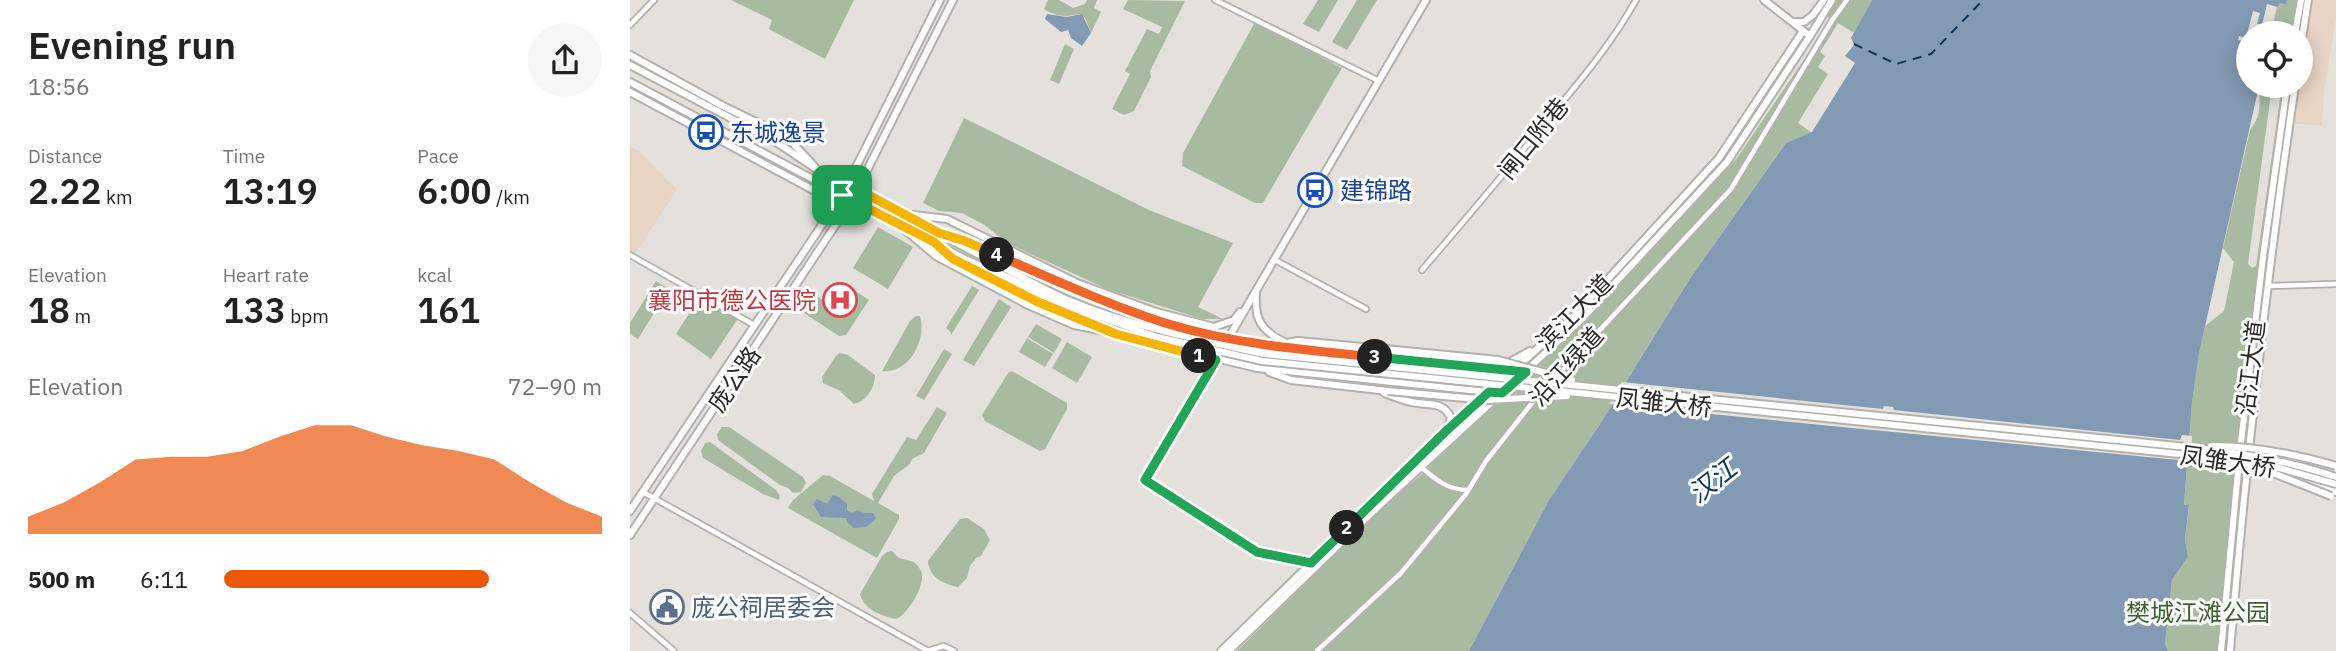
<!DOCTYPE html>
<meta charset="utf-8">
<style>
body{margin:0;font-family:"IBM Plex Sans","Noto Sans SC",sans-serif;background:#f6f6f6;color:#222;height:100vh;display:flex;flex-direction:column;font-size:26px;white-space:nowrap}
*{box-sizing:border-box;margin:0}
p{font-size:23px;color:#767676}
.icon{flex:none;width:38px;height:38px;fill:none;stroke:currentColor;stroke-width:2;stroke-linecap:round;stroke-linejoin:round}
.map{position:relative;flex:1;overflow:hidden}
.panel{display:flex;flex-direction:column;background:#fff;width:630px}
.panel>*{flex:none}
.tools{position:absolute;left:1606px;top:21px;display:grid;gap:14px}
.tools a{display:grid;place-items:center;width:77px;height:77px;border-radius:50%;background:#fff;box-shadow:0 4px 18px #0003;font-size:35px}
.pin{position:absolute;display:grid;place-items:center;width:60px;height:60px;color:#fff;margin:-30px;border-radius:14px;box-shadow:0 4px 10px #0006}
.km{position:absolute;width:35px;height:35px;margin:-18px;border-radius:50%;background:#222;color:#fff;font-size:19px;line-height:35px;text-align:center}
.round{display:grid;place-items:center;flex:none;width:74px;height:74px;border-radius:37px;background:#f6f6f6}
.head{display:flex;align-items:center;justify-content:space-between;height:119px;padding:0 28px}
h1{font-size:38px;font-weight:600;line-height:52px}
.figures{display:grid;grid-template-columns:repeat(3,1fr);gap:10px;height:119px;padding:7px 28px}
.figures div{display:grid;align-content:center}
.figures b{font-size:35px;font-weight:600}
.figures small{font-size:19px;font-weight:400}
.figures p{font-size:19px}
.chart{height:196px;padding:14px 28px}
.chart p{display:flex;justify-content:space-between}
.chart svg{width:100%;height:126px;margin-top:7px;fill:#ea580c;opacity:.7}
ul{padding:0 28px;list-style:none;font-size:23px}
li{display:grid;grid-template-columns:112px 84px 1fr;align-items:center;height:52px}
li i{height:18px;border-radius:9px;background:#ea580c}
main{display:flex;flex:1;min-height:0}
.map>svg:first-child{display:block}
.commercial{fill:#e7d4c4}
.green{fill:#a8bba1}
.water{fill:#829ab3}
.pier{fill:#e4e1dc}
.lines{fill:none;stroke-linecap:round;stroke-linejoin:round}
.ferry{stroke:#0e3658;stroke-width:2;stroke-dasharray:9 7;stroke-linecap:butt}
.street-casing{stroke:#b4b1ad;stroke-width:8}
.secondary-casing{stroke:#b4b1ad;stroke-width:10}
.primary-casing{stroke:#b4b1ad;stroke-width:10}
.street{stroke:#fff;stroke-width:4.5}
.secondary{stroke:#fff;stroke-width:6}
.primary{stroke:#fff;stroke-width:6}
.primary-bridge-casing{stroke:#b4b1ad;stroke-width:10;stroke-linecap:butt}
.primary-bridge{stroke:#fff;stroke-width:6}
.split-1-casing{stroke:#fff;stroke-width:14}
.split-2-casing{stroke:#fff;stroke-width:14}
.split-3-casing{stroke:#fff;stroke-width:14}
.split-4-casing{stroke:#fff;stroke-width:14}
.split-5-casing{stroke:#fff;stroke-width:14}
.split-1{stroke:#f5b400;stroke-width:9}
.split-2{stroke:#22a559;stroke-width:9}
.split-3{stroke:#22a559;stroke-width:9}
.split-4{stroke:#f0652b;stroke-width:9}
.split-5{stroke:#f5b400;stroke-width:9}
.labels{text-anchor:middle;dominant-baseline:central;stroke-width:6;stroke-linejoin:round;paint-order:stroke}
.transit-label{font-size:24px;fill:#164399;stroke:#fff;text-anchor:start}
.street-label{font-size:24px;fill:#2a2927;stroke:#fff}
.health-label{font-size:24px;fill:#be3a42;stroke:#fff;text-anchor:end}
.service-label{font-size:24px;fill:#4e5e75;stroke:#fff;text-anchor:start}
.park-label{font-size:24px;fill:#405f34;stroke:#fff}
.water-label{font-size:26px;font-style:italic;fill:#0e3658;stroke:#fff}
</style>
<main>
<section class="panel">
<div class="head"><div><h1>Evening run</h1><p>18:56</p></div><a class="round"><svg class="icon" aria-label="share" viewBox="0 0 24 24"><path d="M12 15V3M7 8l5-5 5 5M5 13v7h14v-7"/></svg></a></div>
<div class="figures">
<div><p>Distance</p><b>2.22<small> km</small></b></div>
<div><p>Time</p><b>13:19</b></div>
<div><p>Pace</p><b>6:00<small> /km</small></b></div>
</div>
<div class="figures">
<div><p>Elevation</p><b>18<small> m</small></b></div>
<div><p>Heart rate</p><b>133<small> bpm</small></b></div>
<div><p>kcal</p><b>161</b></div>
</div>
<div class="chart"><p><span>Elevation</span>72–90 m</p>
<svg viewBox="0 0 160 44" preserveAspectRatio="none"><path d="M0 44V38L10 33L20 26L30 18L40 17L50 17L60 15L70 10L80 6L90 6L100 10L110 13L120 15L130 18L140 26L150 33L160 38V44z"/></svg>
</div>
<ul>
<li><b>500 m</b>6:11<i style="width:70%"></i></li>
</ul>
</section>
<div class="map">
<svg width="1706" height="651" viewBox="0 0 1706 651">
<rect width="100%" height="100%" fill="#e4e1dc"/>
<g class="commercial">
<polygon points="1678,0 1706,0 1706,18 1694,92 1692,126 1660,123 1665,86 1671,86 1671,45"/>
<polygon points="0,147 10,152 47,190 3,257 0,255"/>
</g>
<g class="green">
<polygon points="101,0 224,0 195,59 139,29 142,20"/>
<path d="M418 0H429L443 8 455 4 457 0H467L464 8 471 12 461 33 455 18 450 14C435 17 427 17 414 9Z"/>
<polygon points="498,0 555,1 520,71 521,77 504,111 494,115 482,109 500,74 495,71 517,29 529,34 532,27 493,9"/>
<polygon points="688,0 708,0 689,32 673,24"/>
<polygon points="727,0 747,0 717,50 702,42"/>
<polygon points="1202,0 1242,0 1224,33 1208,23 1190,52 1195,56 1188,67 1198,74 1168,123 1182,133 1156,143 1061,277 970,424 919,500 839,651 607,651 756,504 796,471 816,446 962,315 1107,158 1175,58 1199,18 1193,13"/>
<polygon points="1657,0 1671,0 1666,33 1645,33 1645,30 1642,29 1647,7 1650,3 1656,3"/>
<polygon points="625,22 712,68 633,203 625,203 552,166 553,153"/>
<polygon points="435,44 444,49 429,84 420,80"/>
<path d="M1631 86H1642L1618 264 1622 268 1626 266 1652 86H1659L1619 373 1594 651H1538L1535 644 1542 580 1558 557 1555 539 1559 506H1554L1562 403 1569 352 1575 326 1594 311 1604 262 1593 248 1620 130C1634 112 1627 104 1631 86Z"/>
<polygon points="334,118 519,210 603,243 568,307 593,319 572,319 477,289 379,244 353,224 332,213 309,211 293,203"/>
<polygon points="248,227 283,247 258,289 223,268"/>
<polygon points="26,281 39,289 8,339 0,334 0,323"/>
<polygon points="342,286 349,290 321,335 320,331 316,328"/>
<polygon points="224,290 239,300 216,335 209,336 174,313 185,295 210,312"/>
<polygon points="71,295 109,317 81,359 46,334"/>
<polygon points="369,299 381,307 344,366 333,360"/>
<path d="M286 316H290C297 340 279 374 252 371L280 321Z"/>
<polygon points="406,324 432,339 424,353 398,337"/>
<polygon points="397,338 423,354 415,367 389,352"/>
<polygon points="437,342 462,357 447,383 422,368"/>
<polygon points="314,349 322,354 294,400 286,396"/>
<path d="M210 353 218 355 245 375C245 387 237 401 224 404L210 391 193 383 192 377 206 356Z"/>
<polygon points="382,371 437,403 437,409 415,449 410,451 355,421 352,415 378,373"/>
<polygon points="307,407 317,413 294,453 282,459 280,464 264,476 248,503 269,515 269,519 247,558 158,508 163,500 193,475 200,476 244,501 242,494 277,437 286,440"/>
<polygon points="92,427 99,427 173,477 176,483 171,492 163,493 158,488 150,485 88,440 87,434"/>
<polygon points="80,442 146,490 150,496 149,500 133,494 73,458 71,451 75,443"/>
<path d="M337 518 354 529 360 540 351 556 346 558 340 566 337 578 328 587C313 584 299 577 298 561L330 519Z"/>
<path d="M262 551 269 558 284 562C288 566 292 570 292 576 293 589 277 615 266 619 252 616 234 610 230 594L252 556 257 552Z"/>
</g>
<g class="water">
<polygon points="1242,0 1657,0 1656,4 1650,3 1647,7 1641,33 1619,33 1619,86 1629,86 1569,353 1562,403 1554,505 1559,505 1555,539 1558,557 1542,580 1535,644 1538,651 839,651 919,500 970,424 1061,277 1156,143 1182,132 1225,63 1215,56 1224,45 1221,38"/>
<polygon points="417,14 437,17 452,14 461,33 452,46 441,38 438,30 431,32 415,19"/>
<polygon points="203,495 209,497 217,504 217,510 222,513 227,510 234,513 243,513 246,519 236,527 224,528 217,522 216,518 191,517 183,504 187,499 197,504"/>
</g>
<g class="pier">
<polygon points="1637,4 1647,7 1641,33 1628,33 1629,30 1626,29 1625,33 1619,33 1619,47 1612,46 1613,41 1608,40 1609,36 1616,38 1623,11 1630,13 1627,24 1632,25"/>
<polygon points="992,382 1253,409 1254,406 1263,407 1264,410 1550,440 1552,435 1562,436 1561,462 1559,462 1558,465 1548,464 1548,460 979,404"/>
</g>
<g class="lines">
<polyline class="ferry" points="1224,44 1266,64 1301,54 1353,0"/>
<g class="street-casing">
<g id="street">
<polyline points="585,0 749,81"/>
<polyline points="0,25 24,0"/>
<polyline points="0,255 124,325"/>
<polyline points="645,260 736,309"/>
<path d="M792 270C835 220 878 169 920 117 951 80 982 43 1006 0"/>
<polyline points="1637,286 1706,284"/>
<polyline points="586,360 515,480 627,552 681,563"/>
<path d="M791 467C806 480 818 490 838 490"/>
<polyline points="13,492 298,651 314,646 324,651"/>
<polyline points="0,613 44,651"/>
<polyline points="687,651 771,573 836,494 856,461 902,403 1101,189 1203,19 1217,0"/>
</g>
</g>
<g class="secondary-casing">
<g id="secondary">
<polyline points="1134,0 1180,36 1202,0"/>
<polyline points="1165,22 1174,22 1183,15 1194,0"/>
<polyline points="1665,33 1671,0"/>
<polyline points="1671,45 1678,0"/>
<polyline points="0,55 93,106 157,137 184,166"/>
<polyline points="0,92 187,192 194,208 193,221"/>
<polyline points="275,214 317,219 447,283 526,312 584,327"/>
<polyline points="275,230 306,256 398,305 444,325 479,332"/>
<path d="M626 293C624 321 632 331 656 343"/>
<polyline points="581,328 604,320 610,312"/>
<polyline points="592,349 796,0"/>
<polyline points="1610,451 1633,257 1657,86"/>
<polyline points="0,511 212,195"/>
<polyline points="0,535 222,200"/>
<polyline points="1591,651 1609,461"/>
<path d="M1600 651C1616 462 1637 273 1665 86"/>
</g>
</g>
<g class="primary-casing">
<g id="primary">
<polyline points="0,65 146,142 188,170 376,269"/>
<polyline points="0,82 222,200 335,259 373,275"/>
<polyline points="212,195 310,0"/>
<polyline points="222,200 323,0"/>
<polyline points="309,233 335,241 438,288 536,323 636,346 884,370"/>
<polyline points="304,242 323,259 363,279 408,302 486,334 627,368 859,392"/>
<polyline points="645,345 668,341 765,350"/>
<polyline points="862,365 880,362 900,351"/>
<polyline points="639,372 661,380 758,391"/>
<path d="M754 393C763 396 772 400 781 402 797 406 813 400 821 418L817 429"/>
<polyline points="1691,465 1706,469"/>
<polyline points="1668,480 1706,492"/>
<polyline points="591,651 815,432 946,314 1089,158 1173,31"/>
<polyline points="599,651 752,503 950,321 1097,162 1180,36"/>
</g>
</g>
<use href="#street" class="street"/>
<use href="#secondary" class="secondary"/>
<use href="#primary" class="primary"/>
<g class="primary-bridge-casing">
<g id="primary-bridge">
<path d="M376 269C396 279 417 291 438 300 500 326 568 340 634 354L1557 447C1608 453 1657 460 1706 477"/>
<polyline points="373,275 436,305 527,337 632,361 1628,462 1706,484"/>
<polyline points="765,350 868,360 942,380"/>
<polyline points="758,391 858,400 937,396"/>
<path d="M1581 446C1623 446 1666 454 1706 466"/>
<polyline points="1596,463 1628,467 1701,496"/>
</g>
</g>
<use href="#primary-bridge" class="primary-bridge"/>
</g>
<g class="lines">
<g class="split-1-casing">
<polyline id="split-1" points="212,195 304,242 323,259 408,302 486,334 569,356"/>
</g>
<g class="split-2-casing">
<polyline id="split-2" points="569,356 586,360 515,480 627,552 681,563 717,528"/>
</g>
<g class="split-3-casing">
<polyline id="split-3" points="717,528 815,432 859,392 872,393 896,372 745,357"/>
</g>
<g class="split-4-casing">
<path id="split-4" d="M367 255C422 279 477 304 535 323 603 344 674 350 745 357"/>
</g>
<g class="split-5-casing">
<polyline id="split-5" points="212,195 218,184 309,233 335,241 367,255"/>
</g>
<use href="#split-1" class="split-1"/>
<use href="#split-2" class="split-2"/>
<use href="#split-3" class="split-3"/>
<use href="#split-4" class="split-4"/>
<use href="#split-5" class="split-5"/>
</g>
<defs>
<g id="bus-ring" transform="scale(1.75)"><circle r="9.5" fill="#fff" stroke="#1a4fb4" stroke-width="1.5"/><path d="M-5-6H5V4H4V6H2V4H-2V6H-4V4H-5ZM-3.5-4V0h7V-4ZM-3.5 1.2v1.5H-2V1.2ZM2 1.2v1.5H3.5V1.2Z" fill="#1a4fb4"/></g>
<g id="hospital-ring" transform="scale(1.75)"><circle r="9.5" fill="#fff" stroke="#e0444e" stroke-width="1.5"/><path d="M-5-5h3v3.5h4V-5h3V5h-3V1.5h-4V5h-3Z" fill="#e0444e"/></g>
<g id="civic-ring" transform="scale(1.75)"><circle r="9.5" fill="#fff" stroke="#5c6f8a" stroke-width="1.5"/><path d="M-.6-6.5H3V-4.5H.6V-3L4-1V1h2V6H-6V1h2V-1L-.6-3ZM-1.2 2.5V6h2.4V2.5Z" fill="#5c6f8a"/></g>
</defs>
<g fill-rule="evenodd">
<use href="#bus-ring" x="76" y="132"/>
<use href="#bus-ring" x="685" y="190"/>
<use href="#hospital-ring" x="210" y="300"/>
<use href="#civic-ring" x="37" y="607"/>
</g>
<g class="labels">
<g class="transit-label">
<text x="100" y="132">东城逸景</text>
<text x="710" y="190">建锦路</text>
</g>
<g class="street-label">
<text transform="translate(903 138) rotate(-51)">闸口附巷</text>
<text transform="translate(944 312) rotate(-45)">滨江大道</text>
<text transform="translate(936 366) rotate(-48)">沿江绿道</text>
<text transform="translate(1620 368) rotate(-83)">沿江大道</text>
<text transform="translate(104 379) rotate(-56)">庞公路</text>
<text transform="translate(1034 402) rotate(6)">凤雏大桥</text>
<text transform="translate(1598 461) rotate(8)">凤雏大桥</text>
</g>
<g class="health-label">
<text x="186" y="300">襄阳市德公医院</text>
</g>
<g class="service-label">
<text x="61" y="607">庞公祠居委会</text>
</g>
<g class="park-label">
<text x="1568" y="612">樊城江滩公园</text>
</g>
<g class="water-label">
<text transform="translate(1082 480) rotate(-38)">汉江</text>
</g>
</g>
</svg>
<div class="tools">
<a><svg class="icon" aria-label="locate" viewBox="0 0 24 24"><circle cx="12" cy="12" r="6"/><path d="M12 2v4M12 18v4M2 12h4M18 12h4"/></svg></a>
</div>
<div class="pin" style="left:212px;top:195px;background:#1e9e55"><svg class="icon" aria-label="arrive" viewBox="0 0 24 24"><path d="M6 21V4h12l-3 4 3 4H6"/></svg></div>
<b class="km" style="left:569px;top:356px">1</b>
<b class="km" style="left:717px;top:528px">2</b>
<b class="km" style="left:745px;top:357px">3</b>
<b class="km" style="left:367px;top:255px">4</b>
</div>
</main>
